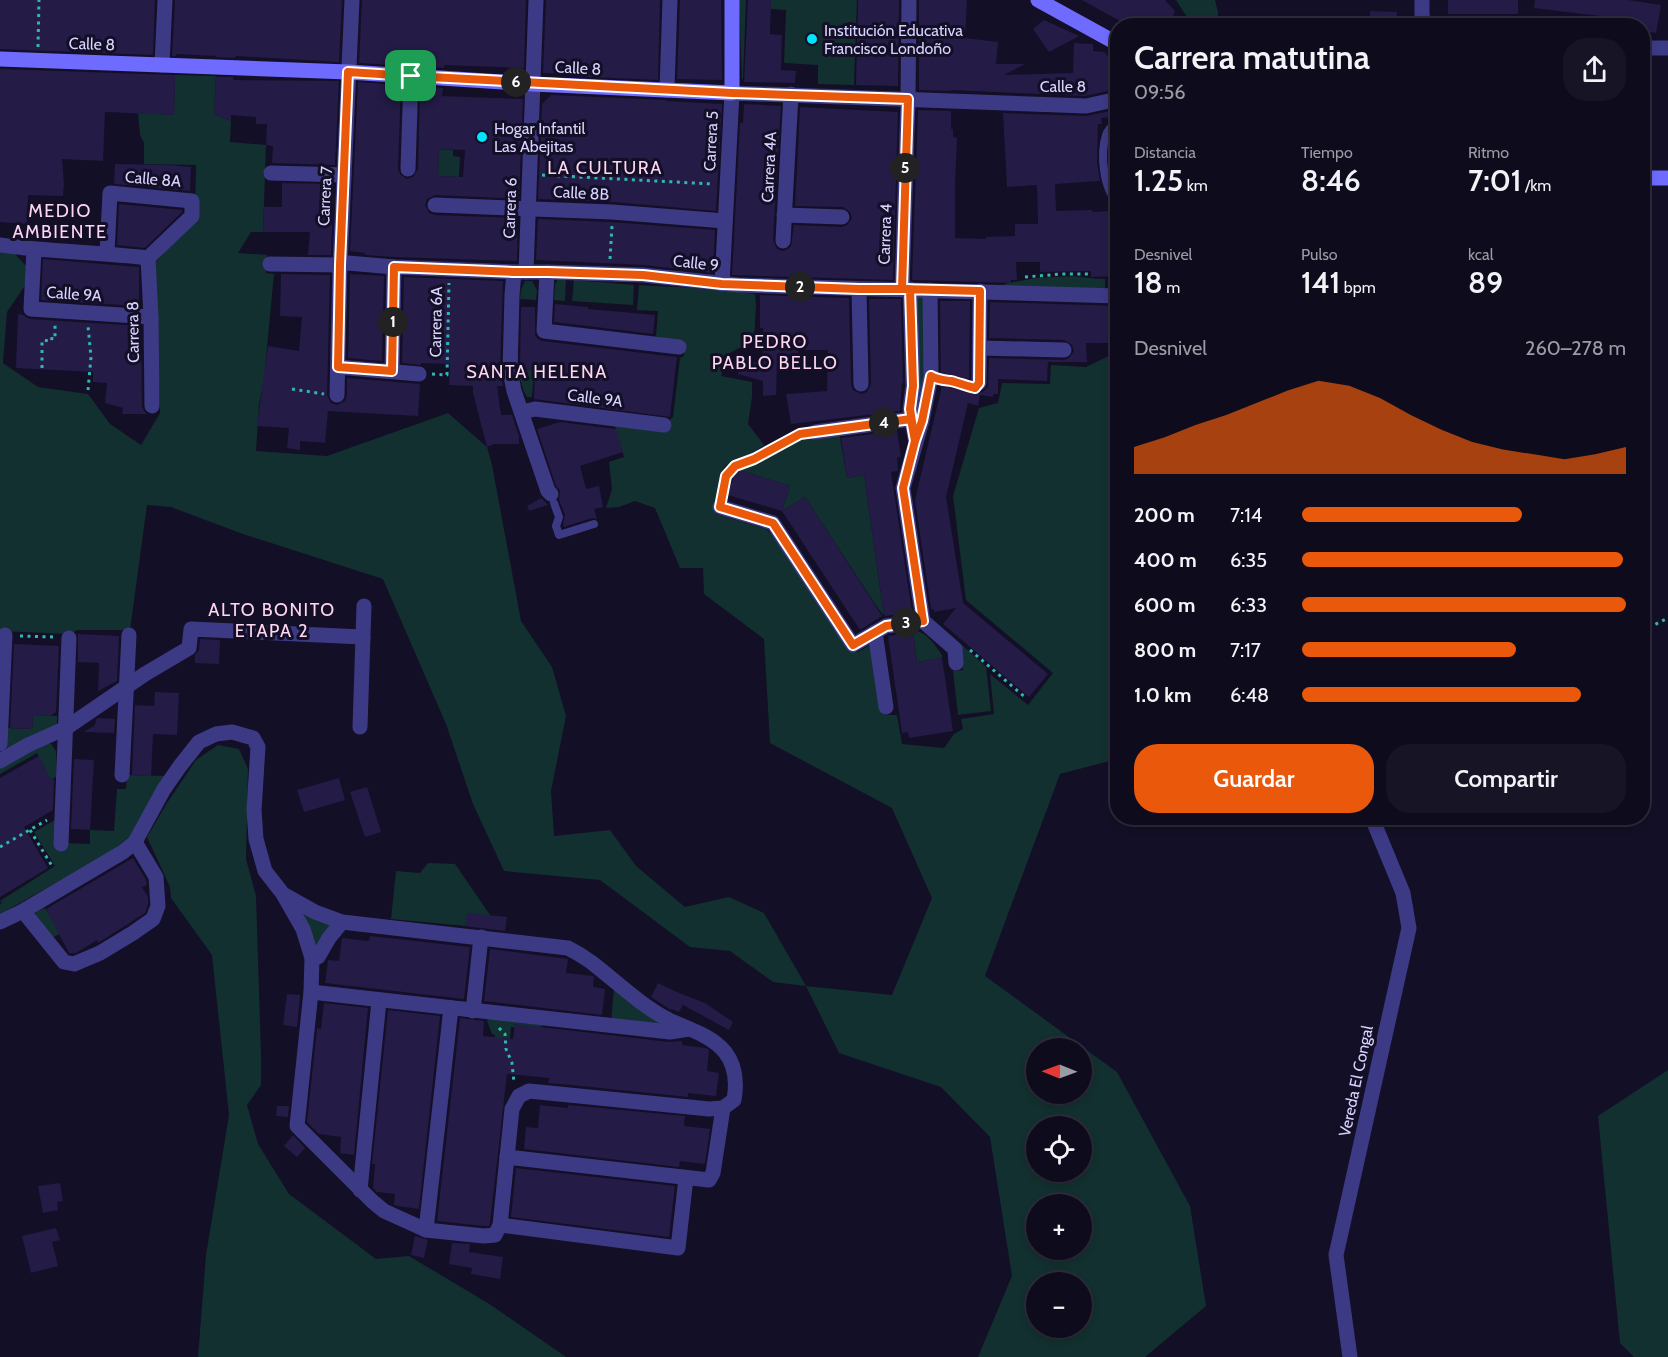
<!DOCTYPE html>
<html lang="es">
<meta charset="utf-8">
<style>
body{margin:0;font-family:Cabin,sans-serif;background:#171425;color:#f1f3f6;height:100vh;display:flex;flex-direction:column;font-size:22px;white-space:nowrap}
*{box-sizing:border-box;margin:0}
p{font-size:20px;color:#9b9ba3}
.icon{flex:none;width:33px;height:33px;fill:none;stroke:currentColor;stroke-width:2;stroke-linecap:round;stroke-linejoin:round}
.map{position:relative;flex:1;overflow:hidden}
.panel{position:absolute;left:1110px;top:18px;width:540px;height:807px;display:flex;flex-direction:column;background:#0e0b1c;border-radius:24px;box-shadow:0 3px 9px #0003,0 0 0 2px #2e2b3b}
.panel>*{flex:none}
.needle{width:39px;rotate:271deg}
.fabs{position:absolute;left:1026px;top:1038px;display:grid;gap:12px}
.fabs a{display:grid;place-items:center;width:66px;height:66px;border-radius:50%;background:#0e0b1c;box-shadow:0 3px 9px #0003,0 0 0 2px #2e2b3b;font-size:30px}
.pin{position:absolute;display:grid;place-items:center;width:51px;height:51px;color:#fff;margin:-26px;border-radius:12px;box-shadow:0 3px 9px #0006}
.km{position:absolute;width:30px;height:30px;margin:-15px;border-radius:50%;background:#222;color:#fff;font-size:16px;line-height:30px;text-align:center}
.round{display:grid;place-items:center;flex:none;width:63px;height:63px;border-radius:24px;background:#171425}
.headline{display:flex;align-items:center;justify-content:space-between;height:102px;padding:0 24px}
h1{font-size:33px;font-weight:600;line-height:45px}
.stats{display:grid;grid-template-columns:repeat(3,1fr);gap:9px;height:102px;padding:6px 24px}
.stats div{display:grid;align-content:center}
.stats b{font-size:30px;font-weight:600}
.stats small{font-size:16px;font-weight:400}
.stats p{font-size:16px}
.chart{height:168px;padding:12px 24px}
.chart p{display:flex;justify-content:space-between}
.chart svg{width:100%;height:108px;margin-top:6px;fill:#ea580c;opacity:.7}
.button{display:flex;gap:12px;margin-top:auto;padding:12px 24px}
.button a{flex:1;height:69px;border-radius:24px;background:#ea580c;color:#fff;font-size:24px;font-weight:600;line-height:69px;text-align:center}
.button a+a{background:#171425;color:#f1f3f6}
ul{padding:0 24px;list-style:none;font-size:20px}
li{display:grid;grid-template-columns:96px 72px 1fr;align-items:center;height:45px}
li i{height:15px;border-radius:8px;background:#ea580c}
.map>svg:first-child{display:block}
.green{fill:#12302f;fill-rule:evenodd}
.building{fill:#241b47;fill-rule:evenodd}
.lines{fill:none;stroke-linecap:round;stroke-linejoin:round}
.path{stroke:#2fb8b0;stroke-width:3;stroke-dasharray:3 4.5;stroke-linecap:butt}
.service{stroke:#3d3a85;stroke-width:8}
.minor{stroke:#3d3a85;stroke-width:15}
.secondary{stroke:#6f6bff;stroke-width:15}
.route-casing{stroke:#fff;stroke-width:12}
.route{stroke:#ea580c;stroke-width:8}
.poi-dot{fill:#00e5ff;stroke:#130f26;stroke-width:2}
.labels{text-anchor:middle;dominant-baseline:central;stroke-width:6;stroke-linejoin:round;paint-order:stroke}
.poi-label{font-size:16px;fill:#d9d4ff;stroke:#130f26;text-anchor:start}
.street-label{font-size:16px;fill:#d9d4ff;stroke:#130f26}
.neighbourhood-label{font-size:18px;letter-spacing:1.5px;fill:#ffd6f0;stroke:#130f26}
</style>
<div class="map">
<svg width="1668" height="1357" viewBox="0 0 1668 1357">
<rect width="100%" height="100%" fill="#130f26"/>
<g class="green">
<polygon points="739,0 746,0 743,79 742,79"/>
<polygon points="771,0 857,0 854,85 818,84 818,65 784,63 786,10 771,9"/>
<polygon points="1176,0 1215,0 1218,12 1218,21 1213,25 1192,25"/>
<path d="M175 75 216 76 214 114 231 121 230 142 266 145 263 232H251L238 253 267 255 266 273 274 274 264 379 259 405 256 451 327 456 448 413 487 447 492 465 521 621 552 667 566 716 551 791 554 836 610 830 636 866 685 907 729 897 764 913 806 986 892 995 932 898 892 808 770 743 764 639 704 594 703 568H680L655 508 635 501 619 507 606 508 612 489 609 462 624 457 614 423 668 421 673 417 680 358 684 356V341L658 338 656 336 658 311 637 310 639 285 694 288 755 294 756 305 754 340 726 355 721 376 752 382V397L748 424 764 445 744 460 726 465 720 474 719 502 716 514 766 529 773 536 851 652H858L870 645 881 690 885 715H897L902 744 944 748 954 734 963 729 961 719 994 714 990 674 1028 705 1053 673 966 600 953 496 979 408 998 403 1002 383 1050 384 1051 365 1086 367 1117 352V759L1060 774 985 976 1117 1072 1190 1206 1206 1306 1145 1357H978L1012 1276 990 1137 941 1087 839 1053 806 986 773 982 730 951 690 947 600 880 504 871 473 804 446 724 383 579 243 534 171 507 147 505 130 630H77L69 634 0 631V251L13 252 30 270 28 281 7 312 3 363 38 387 88 394 110 424 141 445 160 413 155 263 195 218 196 165 144 164V143L140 135 138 113 174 115ZM1036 1048H1082V1094H1036ZM1036 1126H1082V1172H1036ZM1036 1204H1082V1250H1036ZM1036 1282H1082V1328H1036Z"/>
<polygon points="439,149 453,150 453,156 460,157 459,177 438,176"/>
<path d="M1074 276C1085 277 1094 279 1105 279V289L1005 286 1004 284 1035 278Z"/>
<polygon points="558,278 566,279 565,301 554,300 555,285"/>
<polygon points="574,280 634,285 633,305 572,301"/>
<polygon points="525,281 532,281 537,290 536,300 520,299 521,290"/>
<polygon points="915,293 921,295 924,299 925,373 917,417"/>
<polygon points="517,369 534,370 532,397 527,397 524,392"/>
<polygon points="839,432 847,478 864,475 884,616 875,604 805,497 782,511 790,486 736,469 755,462 802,436"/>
<path d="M913 631C926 630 935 645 942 655V658L917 662Z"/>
<polygon points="961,644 986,667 991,711 958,715 953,671 963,670 960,646"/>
<polygon points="33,715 57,716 57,727 6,751 7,728 32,729"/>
<polygon points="47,744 51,744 56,751 57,776 51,780 37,753 0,774 0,766"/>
<polygon points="218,745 239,749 248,769 246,859 256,896 261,1055 261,1085 247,1105 258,1144 289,1194 376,1259 409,1256 491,1305 566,1357 198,1357 206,1255 229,1115 212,955 171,898 170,887 147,837 167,803 196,760"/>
<polygon points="127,775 166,776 130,836 110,853 0,914 0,904 2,903 0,901 55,866 34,832 60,817 65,843 90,844 90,830 114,831 117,789 126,789"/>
<polygon points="428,863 455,864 490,915 488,928 391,919 396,871 420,873"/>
<polygon points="45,908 60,934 51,938 34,916 37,911"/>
<polygon points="302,912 332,926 316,949"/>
<polygon points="614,989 669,1027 611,1021"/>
<polygon points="489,1016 541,1021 542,1030 511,1027 508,1065 491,1065 495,1035 492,1034 487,1021"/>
<polygon points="1668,1070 1668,1357 1634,1357 1620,1343 1598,1116"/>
</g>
<g class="building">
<polygon points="0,0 155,0 153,55 0,49"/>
<polygon points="175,0 342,0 339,62 236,56 235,58 216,57 216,56 176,54 176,56 172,56"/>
<polygon points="362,0 526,0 524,68 444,65 444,68 359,63"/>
<polygon points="546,0 660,0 658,80 568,76 570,74 543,73"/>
<polygon points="680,0 721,0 722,80 677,79"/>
<polygon points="748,0 771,0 770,34 782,35 781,70 796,71 795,83 744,82"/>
<polygon points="858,0 899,0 898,86 856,85"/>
<polygon points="919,0 967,0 965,38 998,42 996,64 1025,64 1004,75 1073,73 1074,43 1093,44 1093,51 1104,52 1118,66 1118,89 1085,96 951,90 951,91 919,90"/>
<polygon points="1082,0 1165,0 1175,11 1173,17 1183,26 1129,26"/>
<rect x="1448" y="0" width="70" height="14"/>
<polygon points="1535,0 1628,0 1661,5 1656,33 1642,31 1642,26 1614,26 1616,18 1534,8"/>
<polygon points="1370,11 1397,12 1396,26 1370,26"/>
<polygon points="1044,20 1079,36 1049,52 1033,29"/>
<polygon points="0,69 175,75 174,115 105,112 103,161 62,159 64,184 63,196 28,195 27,224 0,222"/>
<polygon points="216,77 234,77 233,80 339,81 335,165 272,163 273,146 266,145 267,124 256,124 256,117 231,115 231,121 214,114"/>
<path d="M358 82 401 85 398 169 400 174 407 179 413 177 418 169 420 86 443 88 442 96 523 99 519 199 435 195 427 199 425 205 429 213 435 215 518 218 517 261 395 257 365 255V253L350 251ZM439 149 465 150 463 177 438 176Z"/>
<polygon points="551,95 666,100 666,101 722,104 716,211 613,202 538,199 542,104"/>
<polygon points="744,104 781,106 773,240 777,249 783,251 788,249 791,246 794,225 842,227 847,225 852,218 850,212 843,207 795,206 800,107 898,112 893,280 732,275 740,123 743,123"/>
<polygon points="918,110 951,111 951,129 953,129 953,137 957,138 955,185 955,238 986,239 986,237 1015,236 1015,224 1038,224 1037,185 1007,187 1003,113 1086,116 1111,111 1111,117 1101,118 1102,124 1098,124 1097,162 1100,181 1055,184 1056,211 1092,210 1093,212 1109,211 1109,228 1118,228 1118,276 1091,277 1091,271 1040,272 1040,262 1016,262 1017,280 1011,280 1011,283 912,280"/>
<polygon points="115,164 170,165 191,167 190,191 114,184"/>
<polygon points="282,183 334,184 331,255 308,255 310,232 263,232 264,207 282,207"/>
<polygon points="119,204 182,210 182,212 145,248 117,245"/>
<polygon points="538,219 611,222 715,230 713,273 644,265 536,260"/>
<polygon points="43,259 139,267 139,306 41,300"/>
<polygon points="281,274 330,275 327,395 331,403 337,405 345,401 347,395 347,378 420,384 418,416 328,411 325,443 300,441 300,450 287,448 289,428 257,426 268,346 299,351 302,317 280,316"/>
<polygon points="350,274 384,276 382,361 348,358"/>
<polygon points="404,277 503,281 500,371 503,386 497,386 501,415 512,415 519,436 519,444 494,444 487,447 473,393 473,386 449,385 450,364 421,363 421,365 402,363"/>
<polygon points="760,295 849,298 851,384 853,390 861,394 867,392 871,384 869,299 901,299 903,383 902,383 900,411 791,424 786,394 827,391 828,350 798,350 798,366 777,366 776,395 763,396 763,381 738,374 742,359 762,364 763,328 760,328"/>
<polygon points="940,301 970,301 969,383 971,388 978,393 984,391 988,387 989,358 1064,360 1069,358 1074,351 1072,345 1064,340 989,338 990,302 1118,306 1118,334 1109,333 1108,343 1086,343 1087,362 1048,362 1047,381 998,379 998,394 993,394 993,397 980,395 978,406 968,403 946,497 963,603 1048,674 1029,697 943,624 956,608 934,612 934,609 931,609 915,500 941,390"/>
<polygon points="555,304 588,307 588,309 655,315 653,334 554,322"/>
<polygon points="521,307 535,307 535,335 538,339 542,341 677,357 670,417 534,399 535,370 520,369"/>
<polygon points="18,314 23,315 30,319 141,326 142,406 144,411 147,414 122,414 123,408 105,403 107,383 93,382 93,372 16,368"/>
<polygon points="560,422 616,429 623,452 580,466 586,489 599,486 603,507 594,509 597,519 592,518 564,527 563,523 565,515 559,500 560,491 556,486 537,429"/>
<polygon points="897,431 901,457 897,457 898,471 891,472 912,612 885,616 885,614 884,615 864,475 847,478 841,438"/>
<polygon points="736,469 790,486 782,511 728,495"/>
<polygon points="805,497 882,616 860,630 782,511"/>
<polygon points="541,498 548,505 529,511 527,506"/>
<polygon points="913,632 917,662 942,658 953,731 909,738 908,732 902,733 888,636"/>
<polygon points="78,634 119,636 117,681 98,691 99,663 78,662"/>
<polygon points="200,639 220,640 219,664 195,663 195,655 199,650"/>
<polygon points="14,644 59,646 56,712 50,716 33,715 32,729 10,728"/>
<polygon points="155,692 179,693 177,735 153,734 151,776 132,775 135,705 154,706"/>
<polygon points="97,718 115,719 114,733 84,732 95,725 96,720"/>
<polygon points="39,756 51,780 54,779 53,810 24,827 48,868 0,897 0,778"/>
<polygon points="74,759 94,760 90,830 71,829"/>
<polygon points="339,778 345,800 304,812 297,790"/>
<polygon points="367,787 381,832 365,837 350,792"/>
<polygon points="133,858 146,880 147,885 142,887 148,897 148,905 145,913 98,943 97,940 76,953 69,953 46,909"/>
<polygon points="467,913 507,917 505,931 465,926"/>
<polygon points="370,936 470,947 464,999 325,983 328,960 339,961 342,938 369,941"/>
<polygon points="490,949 568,959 566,973 593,976 594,977 593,987 605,989 602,1015 484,1001"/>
<polygon points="658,983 679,993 705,1003 733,1022 729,1030 683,1005 679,1012 671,1009 671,1010 651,997"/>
<polygon points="287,994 300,995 297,1027 283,1025"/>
<polygon points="324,1003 368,1008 354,1155 340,1153 341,1137 319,1134 307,1122 317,1028 321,1029"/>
<polygon points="388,1010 440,1016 419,1209 398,1206 394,1205 395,1194 377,1192 373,1188 375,1164 372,1164"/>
<polygon points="460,1018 484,1021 483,1036 513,1039 515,1024 669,1042 682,1041 682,1045 705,1048 709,1050 707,1071 719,1073 716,1096 688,1093 688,1097 571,1085 548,1083 549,1078 507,1074 490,1223 489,1226 484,1226 437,1221"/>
<polygon points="540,1105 568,1108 568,1105 685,1116 684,1126 710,1129 705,1164 680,1161 679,1167 524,1149 526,1127 538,1128"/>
<polygon points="277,1106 289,1106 288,1117 276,1116"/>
<polygon points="293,1135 305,1148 297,1157 284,1146"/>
<polygon points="516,1168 675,1186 669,1237 511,1217"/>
<polygon points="60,1183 63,1201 57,1202 58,1210 43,1213 38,1186"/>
<polygon points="56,1228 60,1240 52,1242 58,1266 31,1273 22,1236"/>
<polygon points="415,1236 428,1240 424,1258 411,1255"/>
<polygon points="452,1243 470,1244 469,1252 503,1257 500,1279 471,1274 472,1268 449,1264"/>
</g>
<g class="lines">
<g class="path">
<polyline points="38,47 39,0"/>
<polyline points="542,175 713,184"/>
<polyline points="610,259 612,226"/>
<polyline points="1025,277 1061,274 1089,274"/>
<polyline points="42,368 42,342 46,342 47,338 55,339 55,324"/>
<polyline points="432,374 447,375 449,283"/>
<path d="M944 380C952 381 958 384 966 386"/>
<polyline points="292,389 324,394"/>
<polyline points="88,390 91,357 88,326"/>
<polyline points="723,494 726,476 735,466 754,459 800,434"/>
<polyline points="1642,631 1668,618"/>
<polyline points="20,636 55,637"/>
<polyline points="970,650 1026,698"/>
<polyline points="30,830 52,866"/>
<polyline points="0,847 47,820"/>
<polyline points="499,1028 505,1034 506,1049 512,1063 514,1083"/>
</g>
<g class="service">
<path d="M1118 120C1113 125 1108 129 1106 135 1100 154 1103 189 1118 203"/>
<polyline points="554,503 559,517 556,526 559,535 594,524"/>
</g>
<g class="minor">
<polyline points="1422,0 1422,15 1425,26"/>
<polyline points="1642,48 1668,48"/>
<polyline points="162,65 165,0"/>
<polyline points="667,90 670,0"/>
<polyline points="408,169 411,76"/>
<polyline points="271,173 344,175"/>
<polyline points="435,205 612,212 725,221"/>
<polyline points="784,215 842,217"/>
<polyline points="783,241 791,94"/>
<path d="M0 245C49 252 99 252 148 258"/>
<polyline points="34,250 31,309 151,317"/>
<polyline points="107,253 110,193 192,201 192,216 148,258"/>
<polyline points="148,258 151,317 152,406"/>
<polyline points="270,264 340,265 348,263 394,267 514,272 547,272 643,275 738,285 1118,296"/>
<polyline points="514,272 512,295 510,371 514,391 548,491 551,494"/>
<polyline points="526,272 536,0"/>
<polyline points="547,272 544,331 679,347"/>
<polyline points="722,284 732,93 1086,106 1118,99"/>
<polyline points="859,289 861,384"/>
<polyline points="902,289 908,99 909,0"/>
<polyline points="910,289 913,386 910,409 915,438"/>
<polyline points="981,348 1064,350"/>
<polyline points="338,367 419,374"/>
<polyline points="392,371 394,267"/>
<polyline points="979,383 980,291"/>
<polyline points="337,395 340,265 352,0"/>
<polyline points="522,412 535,409 664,425"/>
<polyline points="815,432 911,419"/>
<polyline points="720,507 773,523 853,645 886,626 923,621 955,649 956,663"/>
<polyline points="923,621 903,488 922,421 931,376 930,290"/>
<polyline points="875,632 886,707"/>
<polyline points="360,727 364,606"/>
<polyline points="0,744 5,635"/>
<polyline points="0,761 28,745 66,728 145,674 189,648 191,629 363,637"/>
<polyline points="122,775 129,635"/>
<polyline points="61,844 69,638"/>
<polyline points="23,911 64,962 74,964 100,953 133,933 153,919 158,906 156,877 135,842"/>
<path d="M0 922 23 911 123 852 135 842 164 789 180 766 199 742 216 734 232 732 253 738 258 747 254 810 256 839 265 871 283 894 303 929 312 958 311 992 297 1126 372 1201 384 1211 426 1230 484 1236 495 1235 500 1225 512 1109 519 1096 529 1091 709 1109 723 1108 734 1100C737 1083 736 1066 725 1052 711 1035 688 1029 669 1020 640 1005 617 982 591 962 584 957 576 952 568 948L342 922 315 912 283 894"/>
<polyline points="312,958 318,957 329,938 342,922"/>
<polyline points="311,992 670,1032 689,1029"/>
<polyline points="473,1011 481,937"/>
<polyline points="507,1157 709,1180 713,1173 723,1108"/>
<polyline points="360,1190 379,1001"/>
<polyline points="500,1225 678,1248 686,1178"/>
<polyline points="426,1230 451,1008"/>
<polyline points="1350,1357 1336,1255 1409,928 1403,893 1372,818"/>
</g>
<g class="secondary">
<polyline points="1038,0 1118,44"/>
<polyline points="0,59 348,72 533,84 732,93 732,0"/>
<polyline points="1642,178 1668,178"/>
</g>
</g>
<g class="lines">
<g class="route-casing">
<path id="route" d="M411 76 348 72 340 265 338 367 392 371 394 267 514 272H548L643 275 722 284 859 289H910L913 386 910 409 915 441 903 488 923 621 886 626 853 645 773 523 720 507 726 476 735 466 754 459 800 434 911 419 915 441 922 421 931 376C938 380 943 380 951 381 959 383 967 386 975 388L979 383 980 291 902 289 908 99 732 93 411 76"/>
</g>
<use href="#route" class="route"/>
</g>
<g class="poi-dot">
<circle cx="812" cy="39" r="6"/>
<circle cx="482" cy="137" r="6"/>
</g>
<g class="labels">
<g class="poi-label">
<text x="824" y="30">Institución Educativa<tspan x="824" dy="18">Francisco Londoño</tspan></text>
<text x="494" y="128">Hogar Infantil<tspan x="494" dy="18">Las Abejitas</tspan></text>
</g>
<g class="street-label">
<text transform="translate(92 44) rotate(2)">Calle 8</text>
<text transform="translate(578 68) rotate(3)">Calle 8</text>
<text x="1063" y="86">Calle 8</text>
<text transform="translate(711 141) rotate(-87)">Carrera 5</text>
<text transform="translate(769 167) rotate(-87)">Carrera 4A</text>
<text transform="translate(153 179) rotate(5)">Calle 8A</text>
<text transform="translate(581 193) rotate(3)">Calle 8B</text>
<text transform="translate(325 196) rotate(-87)">Carrera 7</text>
<text transform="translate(510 208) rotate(-88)">Carrera 6</text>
<text transform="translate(885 234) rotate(-88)">Carrera 4</text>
<text transform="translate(696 263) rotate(6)">Calle 9</text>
<text transform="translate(74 294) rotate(4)">Calle 9A</text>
<text transform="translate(436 322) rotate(-89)">Carrera 6A</text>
<text transform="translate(133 332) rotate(-91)">Carrera 8</text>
<text transform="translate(595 398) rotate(7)">Calle 9A</text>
<text transform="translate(1356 1081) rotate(-78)">Vereda El Congal</text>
</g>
<g class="neighbourhood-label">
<text x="605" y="168">LA CULTURA</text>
<text x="60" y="211">MEDIO<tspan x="60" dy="21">AMBIENTE</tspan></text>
<text x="775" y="342">PEDRO<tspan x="775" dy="21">PABLO BELLO</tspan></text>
<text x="537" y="372">SANTA HELENA</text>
<text x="272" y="610">ALTO BONITO<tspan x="272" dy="21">ETAPA 2</tspan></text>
</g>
</g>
</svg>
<div class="fabs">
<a><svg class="needle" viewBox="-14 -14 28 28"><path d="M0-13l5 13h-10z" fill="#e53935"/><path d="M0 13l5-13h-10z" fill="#9b9ba3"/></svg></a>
<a><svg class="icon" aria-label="locate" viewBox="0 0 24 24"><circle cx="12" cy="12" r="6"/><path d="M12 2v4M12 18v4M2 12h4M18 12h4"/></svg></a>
<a>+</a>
<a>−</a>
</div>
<div class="pin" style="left:411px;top:76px;background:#1e9e55"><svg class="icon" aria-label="arrive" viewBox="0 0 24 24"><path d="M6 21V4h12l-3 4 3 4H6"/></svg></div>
<b class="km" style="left:393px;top:322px">1</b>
<b class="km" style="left:800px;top:287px">2</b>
<b class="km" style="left:906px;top:623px">3</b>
<b class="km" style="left:884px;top:423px">4</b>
<b class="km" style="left:905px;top:168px">5</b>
<b class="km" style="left:516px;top:82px">6</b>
<section class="panel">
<div class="headline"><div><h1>Carrera matutina</h1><p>09:56</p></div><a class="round"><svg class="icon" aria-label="share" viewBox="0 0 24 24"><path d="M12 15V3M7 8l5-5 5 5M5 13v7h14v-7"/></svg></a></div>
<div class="stats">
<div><p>Distancia</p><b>1.25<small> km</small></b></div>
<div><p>Tiempo</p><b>8:46</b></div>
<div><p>Ritmo</p><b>7:01<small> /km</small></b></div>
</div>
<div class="stats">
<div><p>Desnivel</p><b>18<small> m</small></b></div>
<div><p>Pulso</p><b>141<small> bpm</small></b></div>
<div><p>kcal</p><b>89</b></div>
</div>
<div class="chart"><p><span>Desnivel</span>260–278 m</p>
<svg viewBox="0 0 160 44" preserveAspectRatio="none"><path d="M0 44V33L10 29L20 24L30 20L40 15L50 10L60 6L70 8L80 13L90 20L100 26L110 31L120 34L130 36L140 38L150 36L160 33V44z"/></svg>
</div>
<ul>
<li><b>200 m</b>7:14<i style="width:68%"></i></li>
<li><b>400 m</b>6:35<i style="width:99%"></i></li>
<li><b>600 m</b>6:33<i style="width:100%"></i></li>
<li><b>800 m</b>7:17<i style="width:66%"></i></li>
<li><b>1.0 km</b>6:48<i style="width:86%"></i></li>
</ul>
<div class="button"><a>Guardar</a><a>Compartir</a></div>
</section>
</div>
